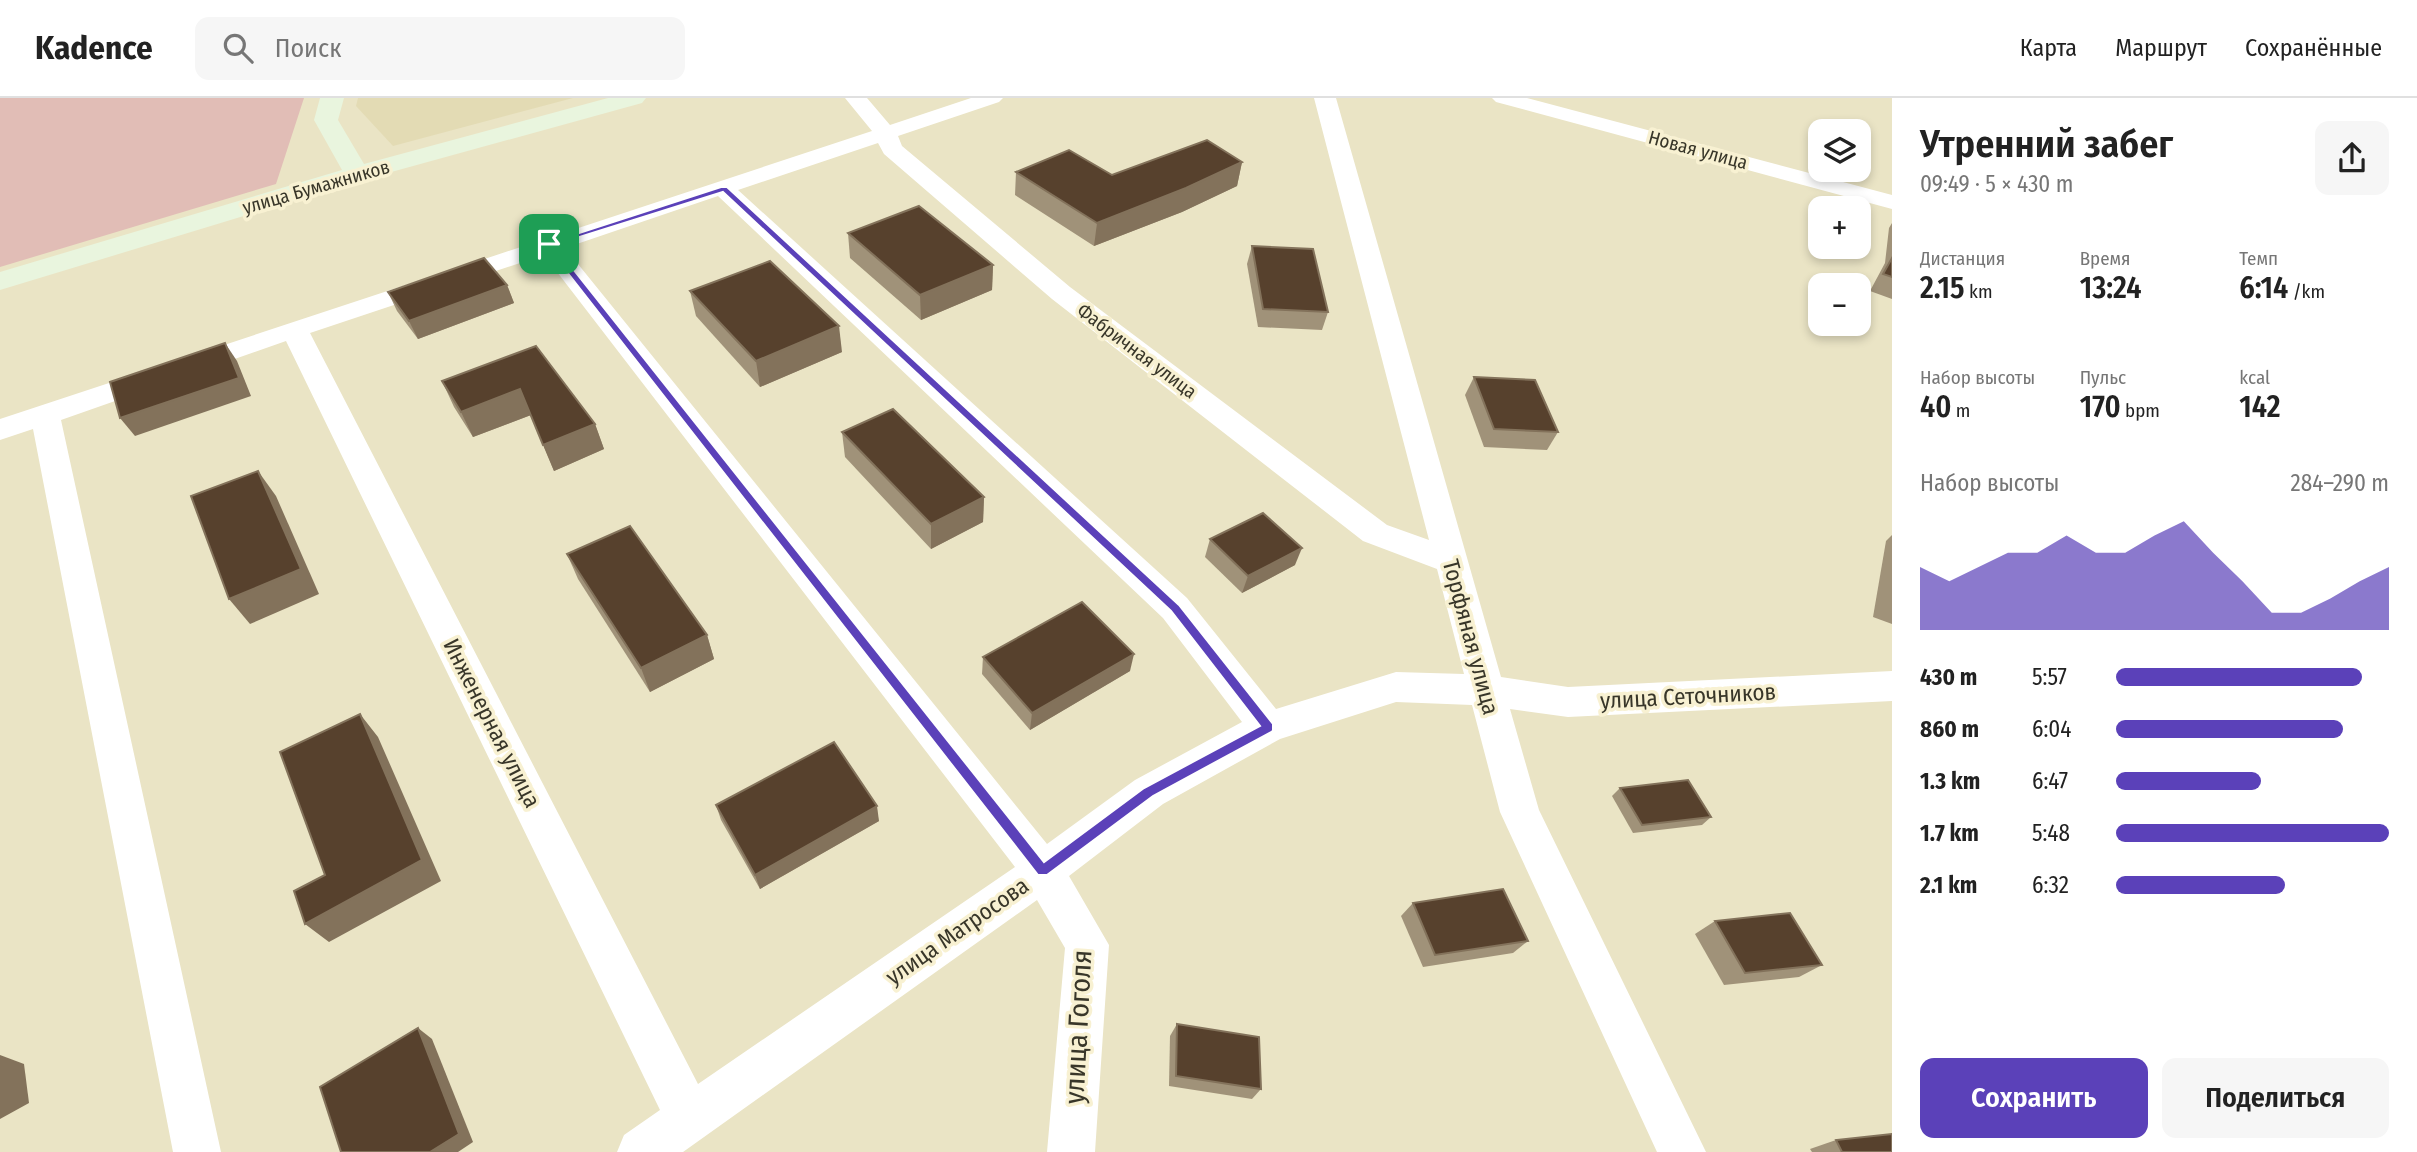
<!DOCTYPE html>
<html lang="ru">
<meta charset="utf-8">
<style>
body{margin:0;font-family:"Fira Sans Condensed",sans-serif;background:#f6f6f6;color:#222;height:100vh;display:flex;flex-direction:column;font-size:26px;white-space:nowrap}
*{box-sizing:border-box;margin:0}
p{font-size:23px;color:#767676}
.icon{flex:none;width:38px;height:38px;fill:none;stroke:currentColor;stroke-width:2;stroke-linecap:round;stroke-linejoin:round}
.map{position:relative;flex:1;overflow:hidden}
.details{display:flex;flex-direction:column;background:#fff;width:525px}
.details>*{flex:none}
.controls{position:absolute;left:1808px;top:21px;display:grid;gap:14px}
.controls a{display:grid;place-items:center;width:63px;height:63px;border-radius:14px;background:#fff;box-shadow:0 4px 10px #0003;font-size:35px}
.pin{position:absolute;display:grid;place-items:center;width:60px;height:60px;color:#fff;margin:-30px;border-radius:14px;box-shadow:0 4px 10px #0006}
.round{display:grid;place-items:center;flex:none;width:74px;height:74px;border-radius:14px;background:#f6f6f6}
.head{display:flex;align-items:center;justify-content:space-between;height:119px;padding:0 28px}
h1{font-size:38px;font-weight:600;line-height:52px}
.figures{display:grid;grid-template-columns:repeat(3,1fr);gap:10px;height:119px;padding:7px 28px}
.figures div{display:grid;align-content:center}
.figures b{font-size:30px;font-weight:600}
.figures small{font-size:19px;font-weight:400}
.figures p{font-size:19px}
.chart{height:196px;padding:14px 28px}
.chart p{display:flex;justify-content:space-between}
.chart svg{width:100%;height:126px;margin-top:7px;fill:#5b41b9;opacity:.7}
.action{display:flex;gap:14px;margin-top:auto;padding:14px 28px}
.action a{flex:1;height:80px;border-radius:14px;background:#5b41b9;color:#fff;font-size:28px;font-weight:600;line-height:80px;text-align:center}
.action a+a{background:#f6f6f6;color:#222}
ul{padding:0 28px;list-style:none;font-size:23px}
li{display:grid;grid-template-columns:112px 84px 1fr;align-items:center;height:52px}
li i{height:18px;border-radius:9px;background:#5b41b9}
header{display:flex;align-items:center;gap:42px;box-sizing:border-box;height:98px;padding:0 35px;background:#fff;border-bottom:2px solid #e0e0e0}
header strong{font-size:33px}
nav{display:flex;gap:38px;margin-inline-start:auto;font-size:24px}
.search{width:490px;height:63px;background:#f6f6f6;display:flex;align-items:center;gap:18px;box-sizing:border-box;padding:0 24px;border-radius:14px;color:#767676;font-size:26px}
main{display:flex;flex:1;min-height:0}
.map>svg:first-child{display:block}
.built{fill:#e3dbb4}
.green{fill:#e1bdb6}
.lines{fill:none;stroke-linecap:round;stroke-linejoin:round}
.street{fill:#fff;fill-rule:evenodd}
.secondary{fill:#e9f5de;fill-rule:evenodd}
.wall{fill:#a09279}
.shaded-wall{fill:#83725b}
.building{fill:#57412d;stroke:#83725b;stroke-width:2}
.route{fill:#5b41b9;stroke:#fff;stroke-width:2;fill-rule:evenodd}
.labels{text-anchor:middle;dominant-baseline:central;stroke-width:7;stroke-linejoin:round;paint-order:stroke}
.far-street-label{font-size:19px;fill:#383629;stroke:#f8f1d2}
.street-label{font-size:23px;fill:#383629;stroke:#f8f1d2}
.near-street-label{font-size:28px;fill:#383629;stroke:#f8f1d2}
</style>
<header>
<strong>Kadence</strong>
<div class="search"><svg class="icon" aria-label="search" viewBox="0 0 24 24"><circle cx="10" cy="10" r="6"/><path d="M15 15l6 6"/></svg>Поиск</div>
<nav><a>Карта</a><a>Маршрут</a><a>Сохранённые</a></nav>
</header>
<main>
<div class="map">
<svg width="1892" height="1054" viewBox="0 0 1892 1054">
<rect width="100%" height="100%" fill="#eae4c5"/>
<polygon class="built" points="358,0 573,0 393,48 356,8"/>
<polygon class="green" points="0,0 304,0 276,86 0,169"/>
<g class="lines">
<g class="street">
<path d="M845 0H867L890 27 971 0H1003L999 4 898 38 902 48 1070 189 1387 427 1429 442 1314 0H1336L1501 579 1568 589 1892 573V603L1568 619 1510 611 1539 712 1706 1054H1657L1500 714 1472 607 1396 604 1280 641 1163 706 1069 778 1109 847 1095 1054H1047L1065 850 1037 802 683 1054H617L624 1037 660 1012 286 243 61 322 221 1054H173L33 331 0 342V321L872 33ZM878 45 884 56 1052 201 1363 443 1437 471 1464 576 1396 574 1276 611 1187 500 738 92ZM718 98 1163 520 1242 624 1135 682 1047 746 565 150ZM544 157 1015 769 698 986 310 235Z"/>
<polygon points="1492,0 1527,0 1892,97 1892,111 1496,4"/>
</g>
<polygon class="secondary" points="320,0 344,0 338,22 364,66 608,0 646,0 642,5 366,81 0,192 0,174 342,72 314,22"/>
</g>
<g class="wall">
<polygon points="1242,64 1237,88 1182,114 1094,148 1015,97 1016,74 1112,77"/>
<polygon points="1892,125 1892,201 1870,193 1885,165 1889,130"/>
<polygon points="848,135 993,167 992,192 921,222 850,160"/>
<polygon points="1252,148 1328,214 1322,232 1258,229 1247,166"/>
<polygon points="507,187 514,205 418,241 397,213 388,194"/>
<polygon points="690,193 842,254 760,289 696,218"/>
<polygon points="1474,279 1558,334 1547,352 1484,349 1465,297"/>
<polygon points="442,283 595,326 604,351 554,373 531,317 473,339 454,309"/>
<polygon points="842,334 984,399 983,424 931,451 845,359"/>
<polygon points="1892,437 1892,526 1873,519 1886,443"/>
<polygon points="1210,441 1295,467 1242,495 1205,459"/>
<polygon points="567,456 707,537 714,561 650,594 578,481"/>
<polygon points="983,559 1130,573 1030,632 982,576"/>
<polygon points="1620,690 1711,719 1702,727 1633,735 1612,698"/>
<polygon points="716,707 879,723 760,791 721,722"/>
<polygon points="1413,805 1528,843 1513,855 1423,869 1401,818"/>
<polygon points="1715,823 1822,867 1799,879 1724,887 1695,836"/>
<polygon points="1177,926 1261,991 1252,1001 1169,988 1170,938"/>
<polygon points="1836,1042 1892,1054 1812,1054 1810,1051"/>
</g>
<g class="shaded-wall">
<polygon points="1242,64 1237,88 1182,114 1094,148 1097,125"/>
<polygon points="993,167 992,192 921,222 920,197"/>
<polygon points="507,187 514,205 418,241 409,223"/>
<polygon points="839,228 842,254 760,289 756,263"/>
<polygon points="225,245 237,263 251,298 135,338 120,320"/>
<polygon points="520,291 531,317 473,339 461,314"/>
<polygon points="595,326 604,351 554,373 543,347"/>
<polygon points="258,373 276,398 319,496 250,526 229,501"/>
<polygon points="984,399 983,424 931,451 931,426"/>
<polygon points="1302,450 1295,467 1242,495 1248,478"/>
<polygon points="707,537 714,561 650,594 641,570"/>
<polygon points="1134,556 1130,573 1030,632 1032,615"/>
<polygon points="360,616 378,639 441,783 329,844 305,826 422,762"/>
<polygon points="877,708 879,723 760,791 755,777"/>
<polygon points="418,930 432,941 473,1044 458,1054 430,1054"/>
<polygon points="0,957 24,966 29,1005 0,1021"/>
</g>
<g class="building">
<polygon points="1207,42 1242,64 1186,90 1097,125 1016,74 1069,52 1112,77"/>
<polygon points="919,108 993,167 920,197 848,135"/>
<polygon points="1252,148 1313,151 1328,214 1263,211"/>
<polygon points="484,160 507,187 409,223 388,194"/>
<polygon points="1892,160 1892,179 1883,176"/>
<polygon points="770,163 839,228 756,263 690,193"/>
<polygon points="225,245 239,280 120,320 110,284"/>
<polygon points="536,248 595,326 543,347 520,291 461,314 442,283"/>
<polygon points="1474,279 1535,282 1558,334 1494,331"/>
<polygon points="893,311 984,399 931,426 842,334"/>
<polygon points="258,373 301,471 229,501 191,398"/>
<polygon points="1263,415 1302,450 1248,478 1210,441"/>
<polygon points="630,428 707,537 641,570 567,456"/>
<polygon points="1082,504 1134,556 1032,615 983,559"/>
<polygon points="360,616 422,762 305,826 294,793 325,777 280,654"/>
<polygon points="834,644 877,708 755,777 716,707"/>
<polygon points="1688,682 1711,719 1642,727 1620,690"/>
<polygon points="1503,791 1528,843 1435,857 1413,805"/>
<polygon points="1790,815 1822,867 1745,875 1715,823"/>
<polygon points="1177,926 1259,939 1261,991 1176,978"/>
<polygon points="418,930 459,1036 430,1054 341,1054 320,989"/>
<polygon points="1892,1036 1892,1054 1842,1054 1836,1042"/>
</g>
<path class="route" d="M721 89H727L1179 507 1273 626V633L1153 698 1047 777H1038L545 146ZM723 94 1171 513 1260 628 1144 690 1044 764 554 147Z"/>
<g class="labels">
<g class="far-street-label">
<text transform="translate(1698 52) rotate(15)">Новая улица</text>
<text transform="translate(316 89) rotate(-16)">улица Бумажников</text>
<text transform="translate(1137 253) rotate(37)">Фабричная улица</text>
</g>
<g class="street-label">
<text transform="translate(1471 539) rotate(75)">Торфяная улица</text>
<text transform="translate(1688 598) rotate(-3)">улица Сеточников</text>
<text transform="translate(492 625) rotate(63)">Инженерная улица</text>
<text transform="translate(957 833) rotate(-35)">улица Матросова</text>
</g>
<g class="near-street-label">
<text transform="translate(1078 929) rotate(-87)">улица Гоголя</text>
</g>
</g>
</svg>
<div class="controls">
<a><svg class="icon" aria-label="layers" viewBox="0 0 24 24"><path d="M12 4l9 5-9 5-9-5zM3 14l9 5 9-5"/></svg></a>
<a>+</a>
<a>−</a>
</div>
<div class="pin" style="left:549px;top:146px;background:#1e9e55"><svg class="icon" aria-label="arrive" viewBox="0 0 24 24"><path d="M6 21V4h12l-3 4 3 4H6"/></svg></div>
</div>
<section class="details">
<div class="head"><div><h1>Утренний забег</h1><p>09:49 · 5 × 430 m</p></div><a class="round"><svg class="icon" aria-label="share" viewBox="0 0 24 24"><path d="M12 15V3M7 8l5-5 5 5M5 13v7h14v-7"/></svg></a></div>
<div class="figures">
<div><p>Дистанция</p><b>2.15<small> km</small></b></div>
<div><p>Время</p><b>13:24</b></div>
<div><p>Темп</p><b>6:14<small> /km</small></b></div>
</div>
<div class="figures">
<div><p>Набор высоты</p><b>40<small> m</small></b></div>
<div><p>Пульс</p><b>170<small> bpm</small></b></div>
<div><p>kcal</p><b>142</b></div>
</div>
<div class="chart"><p><span>Набор высоты</span>284–290 m</p>
<svg viewBox="0 0 160 44" preserveAspectRatio="none"><path d="M0 44V22L10 27L20 22L30 17L40 17L50 11L60 17L70 17L80 11L90 6L100 17L110 27L120 38L130 38L140 33L150 27L160 22V44z"/></svg>
</div>
<ul>
<li><b>430 m</b>5:57<i style="width:90%"></i></li>
<li><b>860 m</b>6:04<i style="width:83%"></i></li>
<li><b>1.3 km</b>6:47<i style="width:53%"></i></li>
<li><b>1.7 km</b>5:48<i style="width:100%"></i></li>
<li><b>2.1 km</b>6:32<i style="width:62%"></i></li>
</ul>
<div class="action"><a>Сохранить</a><a>Поделиться</a></div>
</section>
</main>
